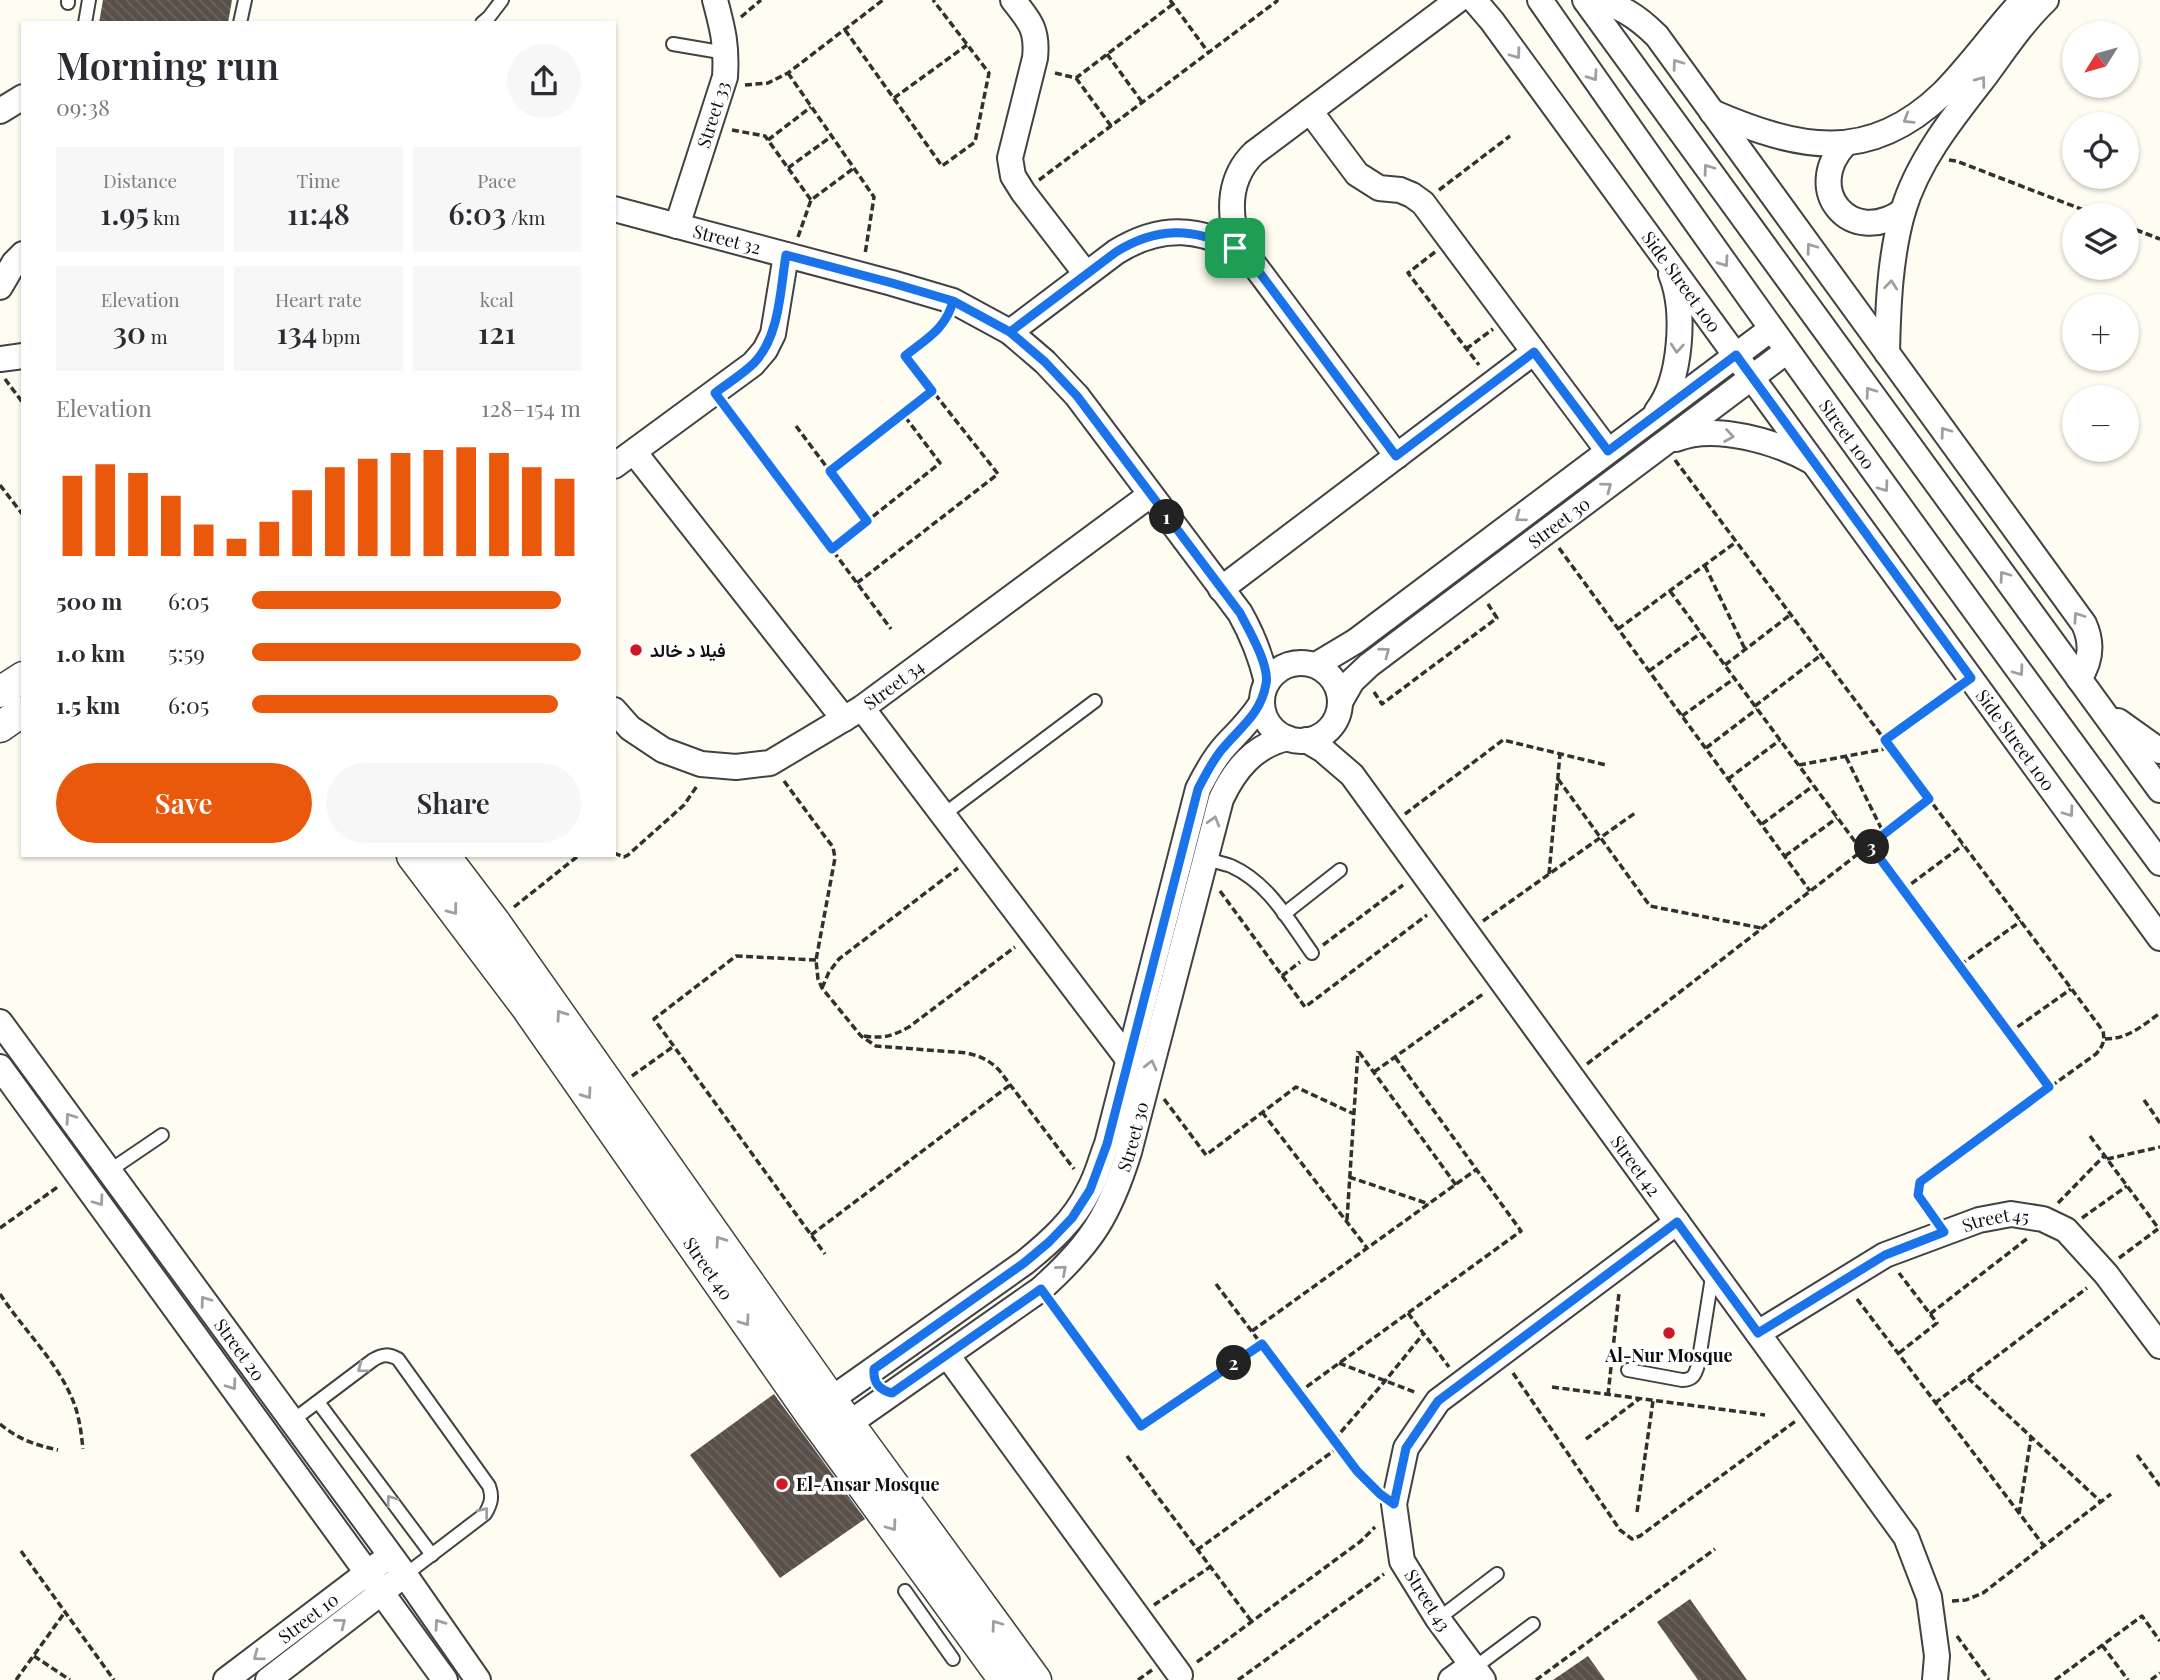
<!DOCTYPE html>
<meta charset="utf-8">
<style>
body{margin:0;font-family:"Playfair Display",Vazirmatn,serif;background:#f7f7f7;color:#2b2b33;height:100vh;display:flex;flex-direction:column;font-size:26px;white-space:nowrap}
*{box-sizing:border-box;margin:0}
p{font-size:23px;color:#7c7c81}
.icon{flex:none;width:38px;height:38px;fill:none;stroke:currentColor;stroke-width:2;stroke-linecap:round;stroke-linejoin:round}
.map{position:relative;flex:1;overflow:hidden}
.sheet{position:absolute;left:21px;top:21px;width:595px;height:836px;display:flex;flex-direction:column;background:#fff;border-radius:0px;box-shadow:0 2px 5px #0004}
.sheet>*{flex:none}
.needle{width:46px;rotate:233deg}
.controls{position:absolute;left:2062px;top:21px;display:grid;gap:14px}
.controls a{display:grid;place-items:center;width:77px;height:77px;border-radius:50%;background:#fff;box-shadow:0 2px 5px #0004;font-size:35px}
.pin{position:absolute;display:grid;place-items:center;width:60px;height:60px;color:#fff;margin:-30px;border-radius:14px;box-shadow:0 4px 10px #0006}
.km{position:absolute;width:35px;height:35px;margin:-18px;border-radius:50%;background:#222;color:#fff;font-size:19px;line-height:35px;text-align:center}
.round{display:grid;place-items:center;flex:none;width:74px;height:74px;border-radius:37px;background:#f7f7f7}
.overview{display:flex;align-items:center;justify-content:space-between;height:119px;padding:0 35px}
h1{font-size:38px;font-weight:600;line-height:52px}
.metrics{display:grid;grid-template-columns:repeat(3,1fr);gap:10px;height:119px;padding:7px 35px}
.metrics div{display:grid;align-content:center;border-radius:0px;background:#f7f7f7;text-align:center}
.metrics b{font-size:30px;font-weight:600}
.metrics small{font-size:19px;font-weight:400}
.metrics p{font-size:19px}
.chart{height:196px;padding:14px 35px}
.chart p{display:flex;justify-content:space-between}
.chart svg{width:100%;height:126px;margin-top:7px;stroke:#ea580c;stroke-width:6}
.primary-button{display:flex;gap:14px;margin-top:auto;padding:14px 35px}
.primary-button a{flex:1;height:80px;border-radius:42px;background:#ea580c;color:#fff;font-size:28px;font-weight:600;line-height:80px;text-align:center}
.primary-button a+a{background:#f7f7f7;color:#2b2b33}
ul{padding:0 35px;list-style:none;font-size:23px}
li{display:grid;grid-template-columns:112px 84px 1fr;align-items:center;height:52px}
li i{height:18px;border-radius:9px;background:#ea580c}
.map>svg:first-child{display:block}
.building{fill:url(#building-back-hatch)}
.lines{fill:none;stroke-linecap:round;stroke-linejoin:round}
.service-casing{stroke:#424242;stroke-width:16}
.minor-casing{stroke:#424242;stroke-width:28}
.tertiary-casing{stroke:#424242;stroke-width:33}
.path{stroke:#313131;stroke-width:3.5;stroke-dasharray:7 3.5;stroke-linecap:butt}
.service{stroke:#fff;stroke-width:12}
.minor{stroke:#fff;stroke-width:24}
.tertiary{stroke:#fff;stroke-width:30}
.oneway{stroke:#9f9f9f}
.route-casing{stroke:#fff;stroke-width:14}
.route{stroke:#1a73e8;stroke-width:9}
.poi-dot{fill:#cf1826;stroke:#fff;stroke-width:2.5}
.labels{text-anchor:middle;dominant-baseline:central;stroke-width:7;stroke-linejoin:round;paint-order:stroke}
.street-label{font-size:18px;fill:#0f0f0f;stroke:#fff}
.poi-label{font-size:18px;font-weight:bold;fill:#0f0f0f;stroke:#fff;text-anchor:start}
</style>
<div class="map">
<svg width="2160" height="1680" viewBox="0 0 2160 1680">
<defs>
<pattern id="building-back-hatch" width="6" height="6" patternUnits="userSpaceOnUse" patternTransform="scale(1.75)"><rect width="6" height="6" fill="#59504a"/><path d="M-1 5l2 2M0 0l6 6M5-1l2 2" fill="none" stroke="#6c6560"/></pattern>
</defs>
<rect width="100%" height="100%" fill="#fffcf1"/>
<g class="building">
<polygon points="103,0 232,0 228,23 99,23"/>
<polygon points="774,1394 865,1519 780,1578 690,1455"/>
<polygon points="1690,1599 1747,1680 1698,1680 1657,1622"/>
<polygon points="1588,1656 1605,1680 1553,1680"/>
</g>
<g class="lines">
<g class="service-casing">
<g id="service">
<polyline points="68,3 68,0"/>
<polyline points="85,23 89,0"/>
<polyline points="240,23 245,0"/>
<polyline points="482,23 489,17 502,0"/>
<polyline points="673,44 726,53"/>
<polyline points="943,815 1095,701"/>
<path d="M1204 858C1213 861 1222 863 1231 866 1269 883 1289 921 1312 953"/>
<polyline points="1284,914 1340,870"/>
<polyline points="109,1171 162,1135"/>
<path d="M1628 1370 1682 1380C1693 1380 1695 1375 1698 1365L1713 1271"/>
<polyline points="318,1402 432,1555"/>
<path d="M292 1421 373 1360C383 1354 388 1354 398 1359L489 1486C493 1497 491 1504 485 1514L405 1575"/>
<polyline points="905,1591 953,1659"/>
<polyline points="1438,1619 1497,1574"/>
<polyline points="1474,1668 1533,1624"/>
</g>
</g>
<g class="minor-casing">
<g id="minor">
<path d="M1013 0C1030 21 1038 30 1035 58L1010 158 1013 176 1023 192 1086 274"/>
<path id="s1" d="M1474 0 1492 21 2160 938"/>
<path id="s2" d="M1540 0C1742 291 1950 578 2160 863"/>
<polyline points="1585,0 2160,790"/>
<path d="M1590 0C1618 3 1638 17 1657 36L2084 624C2093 644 2091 661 2079 679"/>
<polyline points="0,111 23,97"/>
<polyline points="1310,111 1357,174 1379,188 1400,190 1412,195 1423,203 1608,451"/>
<path d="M1712 112C1798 149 1868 165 1942 94 1971 65 1995 30 2023 0"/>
<path d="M1845 144C1802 190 1851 248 1903 211"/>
<path id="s3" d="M614 209 892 283 953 301 1010 332 1045 362 1077 396 1240 613C1253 636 1261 657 1267 682"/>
<path id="s4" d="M677 226 725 77C727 46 723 30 715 0"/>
<polyline points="0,287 14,263 23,254"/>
<path d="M1010 332 1116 252C1161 224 1204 226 1247 257"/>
<path d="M1887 353C1888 306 1890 256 1903 211 1918 160 1954 116 1986 75 2005 49 2023 22 2046 0"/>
<polyline points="0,359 23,356"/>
<path d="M1657 411C1681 380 1686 311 1671 274"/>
<path d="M1676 439C1715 423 1778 442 1813 462"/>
<polyline points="634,452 844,719"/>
<path d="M1397 456 1238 243C1228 211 1229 177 1254 153L1458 0"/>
<polyline points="614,466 753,364 765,350 773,334 786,255"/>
<polyline points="1221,589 1534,352"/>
<circle cx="1301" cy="702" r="39"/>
<polyline points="1316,665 1356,641 1771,329"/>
<path id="s5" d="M1340 702 1352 681 1369 665 1787 351"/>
<polyline points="862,708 1128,1059"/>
<path id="s6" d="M614 710 630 728 663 750 701 764 736 767 770 763 862 708 1150 495"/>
<polyline points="2118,721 2160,751"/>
<path id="s7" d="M1306 740 1323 750 1352 775 1906 1537 1929 1597 1937 1656 1935 1680"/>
<path id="s8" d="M0 1022 405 1575 478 1680"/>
<polyline points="0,1067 445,1680"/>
<path id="s9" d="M1758 1333 1885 1255 1979 1220 2011 1214 2043 1219 2066 1230 2106 1274 2160 1346"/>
<polyline points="947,1355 1180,1675"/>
<path d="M816 1410 1024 1263C1050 1242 1074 1221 1089 1190 1097 1176 1101 1159 1107 1144L1198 789C1206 773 1214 758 1226 745 1239 731 1252 719 1262 702"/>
<path id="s10" d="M834 1434 1041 1289C1091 1244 1109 1216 1129 1152L1221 799C1235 769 1254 746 1287 738"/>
<path id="s11" d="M226 1680 379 1564"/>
<polyline points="268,1680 395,1582"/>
<polyline points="1451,1680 1472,1665"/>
<polyline points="1483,1680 1438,1619 1402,1561 1394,1504 1406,1448 1438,1401 1677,1222"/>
</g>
</g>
<g class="tertiary-casing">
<g id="tertiary">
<polyline points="0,692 23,677"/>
<polyline points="0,727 23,711"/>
<path id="s12" d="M412 856 526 1007 810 1414 1004 1680"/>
<polyline points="445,856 495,922 831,1399 1036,1680"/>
</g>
</g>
<g class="path">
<polyline points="1170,0 1208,52"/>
<polyline points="741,17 761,0"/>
<polyline points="845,30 942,166 975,142 989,73 933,0"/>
<polyline points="1107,54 1142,102"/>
<polyline points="788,73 874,197 865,254"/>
<polyline points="1055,73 1076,78 1173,4"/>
<polyline points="1076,78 1111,126"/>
<polyline points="745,85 768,83 788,73 883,0"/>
<polyline points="894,98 967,45"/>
<polyline points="732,130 765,136 811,200"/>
<polyline points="768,140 811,107"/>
<polyline points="1949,160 1956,161 2097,215"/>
<polyline points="788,168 832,136"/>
<polyline points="1039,180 1277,1 1276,0"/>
<polyline points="1439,190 1510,136"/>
<polyline points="2126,226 2160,239"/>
<polyline points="798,237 811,200 854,168"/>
<polyline points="1435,252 1408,273 1479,365"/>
<polyline points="1466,349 1493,329"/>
<polyline points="5,379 23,403"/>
<polyline points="727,408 891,629"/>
<polyline points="796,426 867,521"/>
<path d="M1675 460 2103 1031C2105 1041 2103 1046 2096 1054L1923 1178C1912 1193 1924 1203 1933 1216"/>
<polyline points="830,471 932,391"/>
<polyline points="0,485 23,515"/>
<polyline points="1559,548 1810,891"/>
<polyline points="832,549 940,463 903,414"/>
<polyline points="1705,566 1745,649"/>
<polyline points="857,583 998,474 905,356 934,333 946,320"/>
<polyline points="1670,591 1862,851"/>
<polyline points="1618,629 1736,542"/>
<polyline points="1725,665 1790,615"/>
<polyline points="1649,671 1701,633"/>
<polyline points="1374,692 1382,704 1497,618 1488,604"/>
<polyline points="1755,706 1821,655"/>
<polyline points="1682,716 1735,678"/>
<polyline points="1885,740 1954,690"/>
<polyline points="1706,748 1757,709"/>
<polyline points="1846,757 1884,834"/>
<polyline points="1799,765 1890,748"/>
<polyline points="1558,779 1650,906 1761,928"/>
<polyline points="1728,779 1780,740"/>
<path d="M784 781 826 838 833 847 835 858 816 960 818 979 822 988 861 1036 876 1046 967 1053C980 1056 989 1060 999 1070L1074 1169"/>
<polyline points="1405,814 1503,740 1606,765"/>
<polyline points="1762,824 1813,786"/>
<polyline points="1870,845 2049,1088"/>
<polyline points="614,853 624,857 628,855 684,805 697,786"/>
<polyline points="1785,856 1837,818"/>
<polyline points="1549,874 1560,754"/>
<polyline points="1903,890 1963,845"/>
<polyline points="1220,891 1305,1007 1427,915"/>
<polyline points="514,907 578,856"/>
<polyline points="1483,921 1635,813"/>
<polyline points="1323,945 1403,885"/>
<polyline points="816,960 736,956 654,1019 825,1254"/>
<polyline points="1960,965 2021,921"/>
<polyline points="1282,976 1300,962"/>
<polyline points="822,988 829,972 839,959 958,868"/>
<polyline points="2009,1033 2071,989"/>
<path d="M864 1036C882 1039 893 1036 909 1027L1015 947"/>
<path d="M2105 1039C2128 1039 2142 1026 2160 1013"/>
<polyline points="1359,1052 1456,1185"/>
<polyline points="1587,1064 1929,799"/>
<polyline points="1374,1072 1483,994"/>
<polyline points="632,1076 674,1046"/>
<polyline points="1164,1099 1206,1155 1296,1087 1354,1114"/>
<polyline points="2144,1100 2160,1123"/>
<polyline points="1262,1112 1367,1248"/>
<polyline points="2090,1136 2159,1229"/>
<polyline points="2107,1159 2160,1147"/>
<polyline points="1349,1177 1429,1204"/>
<polyline points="2058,1203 2104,1156"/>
<polyline points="2082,1218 2127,1186"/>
<polyline points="1347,1220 1358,1051"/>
<polyline points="0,1228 59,1186"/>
<polyline points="811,1235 1010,1085"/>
<polyline points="2119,1258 2158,1229"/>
<polyline points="1216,1284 1339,1447 1375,1490"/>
<path d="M0 1294C22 1328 54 1358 71 1396 79 1413 81 1431 83 1449"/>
<polyline points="1857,1299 2044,1546"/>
<polyline points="1055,1307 1141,1426 1262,1344"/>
<polyline points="1408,1313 1449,1367"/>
<polyline points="1930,1314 2028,1238"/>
<polyline points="1252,1331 1477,1169"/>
<polyline points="1899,1353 1937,1323 1899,1273"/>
<polyline points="1339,1363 1417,1393"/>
<polyline points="1513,1373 1620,1530 1632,1539 1640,1536 1797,1420"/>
<polyline points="1968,1378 2101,1502"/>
<polyline points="1552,1387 1765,1415"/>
<polyline points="1298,1393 1521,1231 1395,1057"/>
<polyline points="1608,1395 1619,1293"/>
<polyline points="1935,1403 2087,1288"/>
<path d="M0 1424C18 1439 35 1445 58 1450"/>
<polyline points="1586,1439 1639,1399"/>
<polyline points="1334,1440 1385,1381 1424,1333"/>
<polyline points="2137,1455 2160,1486"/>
<polyline points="1127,1456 1252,1622"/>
<polyline points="1637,1512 1653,1401"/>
<polyline points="2019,1514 2031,1437"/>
<polyline points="1197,1550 1339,1447"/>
<polyline points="21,1551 114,1680"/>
<polyline points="1952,1601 1966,1600 1983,1593 2111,1494"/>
<polyline points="1154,1605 1210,1567"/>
<polyline points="1957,1636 1989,1680"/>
<polyline points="2102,1645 2128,1680"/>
<polyline points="34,1656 70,1680"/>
<polyline points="1197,1662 1361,1541 1375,1527"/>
<polyline points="16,1680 65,1612"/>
<polyline points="1138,1680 1152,1670"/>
<polyline points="1238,1680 1384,1574"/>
<polyline points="1536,1680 1715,1549"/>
<polyline points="2055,1680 2142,1616 2160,1641"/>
<polyline points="2151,1680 2160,1673"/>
</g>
<use href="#service" class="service"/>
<use href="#minor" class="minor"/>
<use href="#tertiary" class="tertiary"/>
</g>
<defs><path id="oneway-chevron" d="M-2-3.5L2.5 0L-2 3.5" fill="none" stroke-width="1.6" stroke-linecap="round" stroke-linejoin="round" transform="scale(1.75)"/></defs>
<g class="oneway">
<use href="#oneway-chevron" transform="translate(1516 54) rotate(54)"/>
<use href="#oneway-chevron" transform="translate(1677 64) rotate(-126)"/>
<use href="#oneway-chevron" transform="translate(1593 76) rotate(55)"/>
<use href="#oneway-chevron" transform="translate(1981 81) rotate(-53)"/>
<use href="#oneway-chevron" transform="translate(1908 119) rotate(148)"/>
<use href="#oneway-chevron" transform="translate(1708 169) rotate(-126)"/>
<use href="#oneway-chevron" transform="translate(1811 248) rotate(-126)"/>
<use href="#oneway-chevron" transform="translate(1724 262) rotate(55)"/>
<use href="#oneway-chevron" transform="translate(1891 285) rotate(-84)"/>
<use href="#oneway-chevron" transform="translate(1677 348) rotate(95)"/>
<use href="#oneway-chevron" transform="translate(1870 392) rotate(-126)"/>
<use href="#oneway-chevron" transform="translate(1945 432) rotate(-126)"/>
<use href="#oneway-chevron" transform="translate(1729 436) rotate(9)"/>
<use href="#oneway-chevron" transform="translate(1607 487) rotate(-37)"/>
<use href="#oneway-chevron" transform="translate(1884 487) rotate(54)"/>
<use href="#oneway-chevron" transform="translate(1520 517) rotate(143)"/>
<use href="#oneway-chevron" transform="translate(2004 576) rotate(-126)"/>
<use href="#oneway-chevron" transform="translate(2078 617) rotate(-124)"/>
<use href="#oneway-chevron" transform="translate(1385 652) rotate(-37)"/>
<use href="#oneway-chevron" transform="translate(2019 671) rotate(54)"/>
<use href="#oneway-chevron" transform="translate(2069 812) rotate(54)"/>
<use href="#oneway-chevron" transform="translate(1214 821) rotate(-74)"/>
<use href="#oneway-chevron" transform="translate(453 910) rotate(53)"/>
<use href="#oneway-chevron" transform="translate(561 1015) rotate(-125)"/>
<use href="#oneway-chevron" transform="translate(1151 1065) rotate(-76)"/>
<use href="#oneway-chevron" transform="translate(587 1094) rotate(55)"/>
<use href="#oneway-chevron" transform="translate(70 1118) rotate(-126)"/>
<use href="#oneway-chevron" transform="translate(99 1201) rotate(54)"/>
<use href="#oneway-chevron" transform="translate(720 1241) rotate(-125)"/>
<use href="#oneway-chevron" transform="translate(1062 1270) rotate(-41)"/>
<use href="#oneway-chevron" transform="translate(205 1301) rotate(-126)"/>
<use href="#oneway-chevron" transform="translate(745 1321) rotate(55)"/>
<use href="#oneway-chevron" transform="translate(362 1368) rotate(143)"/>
<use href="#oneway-chevron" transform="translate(232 1385) rotate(54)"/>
<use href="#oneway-chevron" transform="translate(391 1500) rotate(-126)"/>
<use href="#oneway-chevron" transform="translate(484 1512) rotate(-51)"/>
<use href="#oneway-chevron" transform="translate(892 1526) rotate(54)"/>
<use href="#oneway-chevron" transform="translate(341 1623) rotate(-38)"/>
<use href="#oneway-chevron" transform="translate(439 1624) rotate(-125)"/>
<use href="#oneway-chevron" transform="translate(996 1625) rotate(-126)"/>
<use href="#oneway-chevron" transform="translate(258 1656) rotate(143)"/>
</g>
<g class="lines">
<g class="route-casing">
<path id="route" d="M1235 248C1192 227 1156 227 1116 252L1010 332 953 301C946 329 926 339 905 356L932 391 830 471 867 521 832 549 715 393C728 383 743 374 754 363 780 336 780 290 786 255L892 283 953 301 1010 332 1045 362 1077 396 1240 613C1249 630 1270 666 1266 684 1261 713 1242 726 1224 747 1213 759 1206 774 1198 789L1107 1144 1090 1190 1072 1218 1049 1242 1024 1263 874 1369C873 1383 879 1390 892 1393L1041 1289 1141 1426 1262 1344 1357 1471 1380 1494 1394 1504 1406 1448 1438 1401 1677 1222 1758 1333 1885 1255 1944 1232 1918 1195 1920 1182 2049 1087 1870 845 1929 799 1885 740 1971 678 1736 355 1608 451 1534 352 1396 456 1248 257 1235 248"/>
</g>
<use href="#route" class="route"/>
</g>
<g class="poi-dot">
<circle cx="636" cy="650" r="7"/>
<circle cx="1669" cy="1333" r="7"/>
<circle cx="782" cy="1484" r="7"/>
</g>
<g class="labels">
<g class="street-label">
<text stroke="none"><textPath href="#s4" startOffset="117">Street 33</textPath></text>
<text stroke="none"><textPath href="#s3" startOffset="117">Street 32</textPath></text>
<text stroke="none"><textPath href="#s1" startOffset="350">Side Street 100</textPath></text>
<text stroke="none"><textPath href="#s2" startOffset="532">Street 100</textPath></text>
<text stroke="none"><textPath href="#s5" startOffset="285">Street 30</textPath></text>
<text stroke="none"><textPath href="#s6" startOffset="320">Street 34</textPath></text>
<text stroke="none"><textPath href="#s1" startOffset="917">Side Street 100</textPath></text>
<text stroke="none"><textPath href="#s10" startOffset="434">Street 30</textPath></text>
<text stroke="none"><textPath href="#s7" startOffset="541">Street 42</textPath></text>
<text stroke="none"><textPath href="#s9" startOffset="266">Street 45</textPath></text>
<text stroke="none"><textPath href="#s12" startOffset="508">Street 40</textPath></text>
<text stroke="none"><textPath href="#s8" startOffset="406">Street 20</textPath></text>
<text transform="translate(1428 1600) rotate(58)">Street 43</text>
<text stroke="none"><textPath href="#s11" startOffset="103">Street 10</textPath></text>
</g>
<g class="poi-label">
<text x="650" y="650">فيلا د خالد</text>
<text x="1669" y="1355" text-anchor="middle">Al-Nur Mosque</text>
<text x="796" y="1484">El-Ansar Mosque</text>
</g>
</g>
</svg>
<div class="controls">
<a><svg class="needle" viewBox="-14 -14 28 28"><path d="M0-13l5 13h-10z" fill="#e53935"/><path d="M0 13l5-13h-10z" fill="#7c7c81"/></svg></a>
<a><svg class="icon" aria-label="locate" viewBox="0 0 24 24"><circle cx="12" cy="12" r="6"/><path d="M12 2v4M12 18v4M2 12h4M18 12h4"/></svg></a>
<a><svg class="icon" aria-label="layers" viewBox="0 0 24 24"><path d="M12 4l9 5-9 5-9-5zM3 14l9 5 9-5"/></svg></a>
<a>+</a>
<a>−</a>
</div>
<div class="pin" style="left:1235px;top:248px;background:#1e9e55"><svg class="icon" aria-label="arrive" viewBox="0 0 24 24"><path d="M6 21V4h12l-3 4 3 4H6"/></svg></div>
<b class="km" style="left:1167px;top:517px">1</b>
<b class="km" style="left:1234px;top:1363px">2</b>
<b class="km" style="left:1872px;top:847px">3</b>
<section class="sheet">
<div class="overview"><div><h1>Morning run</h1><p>09:38</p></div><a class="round"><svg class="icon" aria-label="share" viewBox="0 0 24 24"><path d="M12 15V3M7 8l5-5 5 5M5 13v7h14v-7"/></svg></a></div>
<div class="metrics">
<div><p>Distance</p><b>1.95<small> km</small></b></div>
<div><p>Time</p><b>11:48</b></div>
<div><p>Pace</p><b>6:03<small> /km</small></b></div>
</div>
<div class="metrics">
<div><p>Elevation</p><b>30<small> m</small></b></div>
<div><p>Heart rate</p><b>134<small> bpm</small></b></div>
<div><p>kcal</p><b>121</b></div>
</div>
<div class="chart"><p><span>Elevation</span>128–154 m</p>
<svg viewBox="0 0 160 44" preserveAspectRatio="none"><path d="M5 44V16M15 44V12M25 44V15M35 44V23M45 44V33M55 44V38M65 44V32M75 44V21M85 44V13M95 44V10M105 44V8M115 44V7M125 44V6M135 44V8M145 44V13M155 44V17"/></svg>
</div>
<ul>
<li><b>500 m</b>6:05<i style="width:94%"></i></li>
<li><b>1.0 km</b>5:59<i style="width:100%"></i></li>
<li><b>1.5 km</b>6:05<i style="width:93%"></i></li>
</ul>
<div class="primary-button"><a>Save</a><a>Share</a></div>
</section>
</div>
